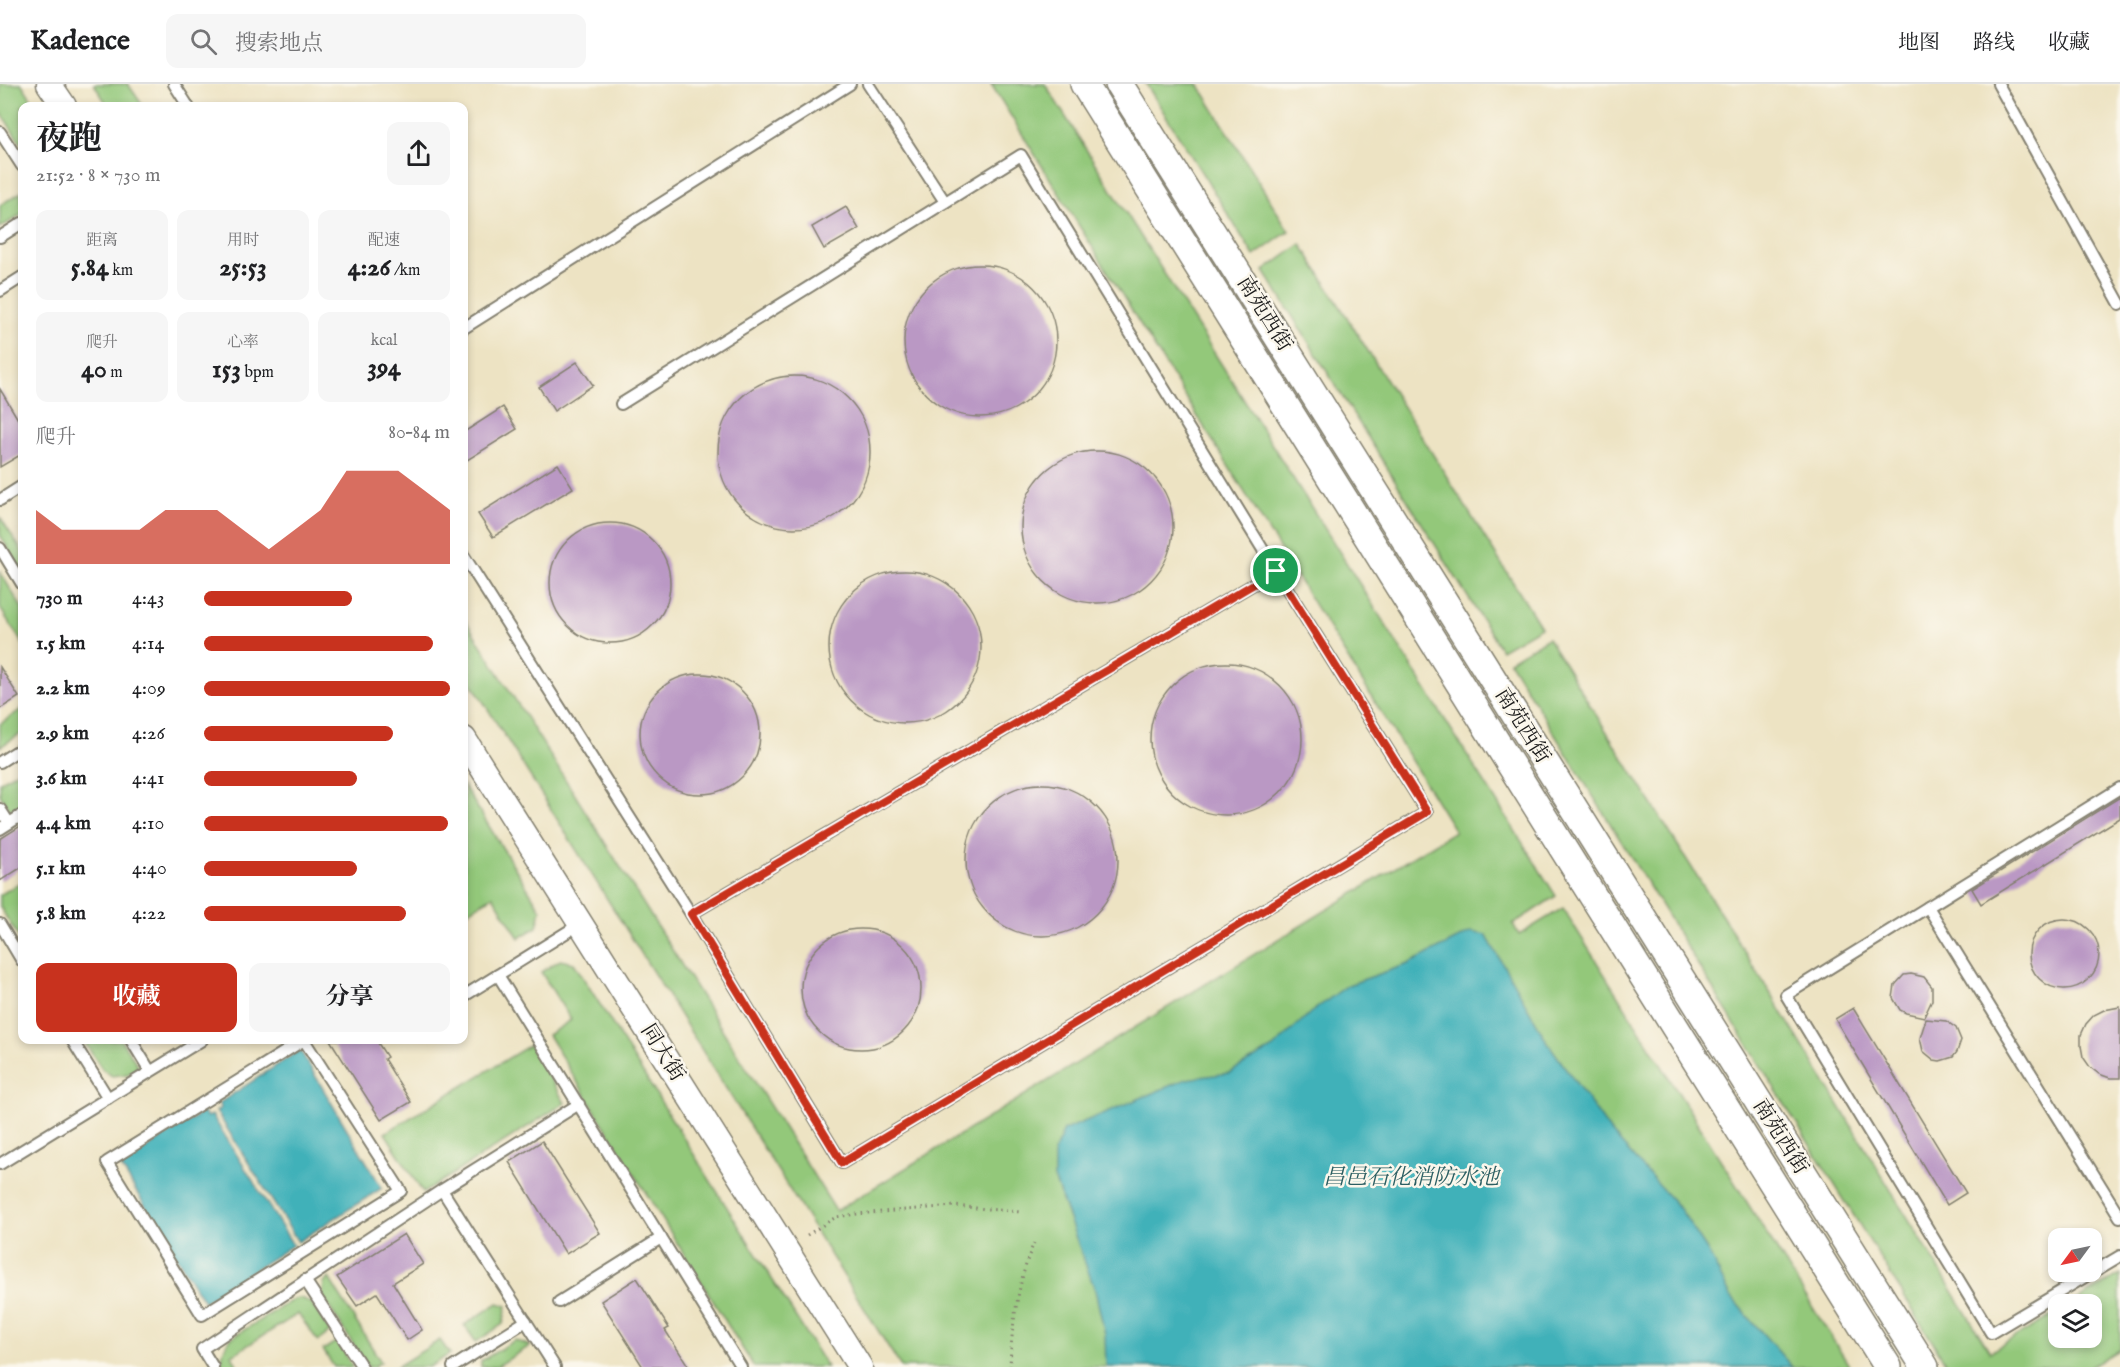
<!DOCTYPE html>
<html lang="zh">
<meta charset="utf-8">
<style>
body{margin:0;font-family:"IM FELL English","Noto Serif SC",serif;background:#f6f6f6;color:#202124;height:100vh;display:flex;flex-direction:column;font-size:22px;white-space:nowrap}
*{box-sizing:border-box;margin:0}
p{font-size:20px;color:#757577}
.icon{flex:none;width:33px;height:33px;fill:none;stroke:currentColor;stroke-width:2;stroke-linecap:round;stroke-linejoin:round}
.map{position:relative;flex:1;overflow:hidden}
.sheet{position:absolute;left:18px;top:18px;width:450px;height:942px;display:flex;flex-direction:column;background:#fff;border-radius:12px;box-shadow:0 3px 9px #0003}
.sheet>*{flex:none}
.needle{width:39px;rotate:237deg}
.controls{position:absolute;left:2048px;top:1144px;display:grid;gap:12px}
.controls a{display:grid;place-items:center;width:54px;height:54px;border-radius:12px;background:#fff;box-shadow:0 3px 9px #0003;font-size:30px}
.pin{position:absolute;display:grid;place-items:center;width:51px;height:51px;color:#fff;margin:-26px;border:3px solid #fff;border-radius:50%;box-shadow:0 2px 6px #0007}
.round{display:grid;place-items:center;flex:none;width:63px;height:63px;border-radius:12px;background:#f6f6f6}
.summary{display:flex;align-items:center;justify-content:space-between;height:102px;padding:0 18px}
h1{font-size:33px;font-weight:700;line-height:45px}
.stats{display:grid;grid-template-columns:repeat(3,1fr);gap:9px;height:102px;padding:6px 18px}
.stats div{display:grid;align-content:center;border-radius:12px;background:#f6f6f6;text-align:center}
.stats b{font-size:26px;font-weight:700}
.stats small{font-size:16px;font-weight:400}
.stats p{font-size:16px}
.chart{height:168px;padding:12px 18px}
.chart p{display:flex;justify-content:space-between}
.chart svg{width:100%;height:108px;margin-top:6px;fill:#c8321e;opacity:.7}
.action{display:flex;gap:12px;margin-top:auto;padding:12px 18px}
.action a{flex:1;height:69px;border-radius:12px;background:#c8321e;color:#fff;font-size:24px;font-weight:700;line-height:69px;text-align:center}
.action a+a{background:#f6f6f6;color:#202124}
ul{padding:0 18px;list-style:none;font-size:20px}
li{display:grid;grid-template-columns:96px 72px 1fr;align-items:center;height:45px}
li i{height:15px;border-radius:8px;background:#c8321e}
header{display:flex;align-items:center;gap:36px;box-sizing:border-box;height:84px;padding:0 30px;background:#fff;border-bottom:2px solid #e0e0e0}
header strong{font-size:28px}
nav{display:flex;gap:33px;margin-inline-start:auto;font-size:21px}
.search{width:420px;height:54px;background:#f6f6f6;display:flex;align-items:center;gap:15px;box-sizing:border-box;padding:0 21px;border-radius:12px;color:#757577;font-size:22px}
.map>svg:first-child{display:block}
.green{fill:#93c87a;stroke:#58724b;stroke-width:1.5}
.water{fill:#40b1b9;stroke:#2e666a;stroke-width:1.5}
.building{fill:#ba98c4}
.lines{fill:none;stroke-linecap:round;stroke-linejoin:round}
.service-casing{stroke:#848070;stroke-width:14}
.tertiary-casing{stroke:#848070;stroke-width:27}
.secondary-casing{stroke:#848070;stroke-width:30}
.path{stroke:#848070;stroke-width:3;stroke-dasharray:1.5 4.5;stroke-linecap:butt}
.service{stroke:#fff;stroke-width:10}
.tertiary{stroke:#fff;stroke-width:24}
.secondary{stroke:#fff;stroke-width:27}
.route-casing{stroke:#fff;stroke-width:12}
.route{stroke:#c8321e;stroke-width:8}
.labels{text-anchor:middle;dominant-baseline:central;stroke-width:5;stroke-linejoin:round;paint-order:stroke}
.street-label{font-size:21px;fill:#1c1c1c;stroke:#fbf7ec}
.water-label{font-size:22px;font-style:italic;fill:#2c5f63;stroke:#fbf7ec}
</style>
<header>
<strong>Kadence</strong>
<div class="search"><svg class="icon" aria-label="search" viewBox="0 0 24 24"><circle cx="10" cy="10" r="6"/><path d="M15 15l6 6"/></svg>搜索地点</div>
<nav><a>地图</a><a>路线</a><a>收藏</a></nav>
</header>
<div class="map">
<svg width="2120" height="1283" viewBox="0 0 2120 1283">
<rect width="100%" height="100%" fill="#fbf7ec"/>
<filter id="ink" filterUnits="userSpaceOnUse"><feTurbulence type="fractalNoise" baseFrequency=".0167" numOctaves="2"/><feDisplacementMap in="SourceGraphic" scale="12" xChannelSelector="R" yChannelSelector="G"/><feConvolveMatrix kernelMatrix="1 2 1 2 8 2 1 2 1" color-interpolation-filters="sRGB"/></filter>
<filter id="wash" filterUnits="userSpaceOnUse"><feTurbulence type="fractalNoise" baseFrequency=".008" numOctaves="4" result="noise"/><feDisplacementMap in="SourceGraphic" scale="24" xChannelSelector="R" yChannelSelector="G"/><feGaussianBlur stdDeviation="1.35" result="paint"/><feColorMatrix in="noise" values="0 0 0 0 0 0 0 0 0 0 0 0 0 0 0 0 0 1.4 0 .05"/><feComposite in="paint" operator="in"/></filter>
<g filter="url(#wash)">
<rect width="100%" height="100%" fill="#ede3c3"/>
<g class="green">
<polygon points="0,0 22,0 36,22 22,22 22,62 0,27"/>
<polygon points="94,0 128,0 143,22 108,22"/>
<polygon points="991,0 1045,0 1556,812 1513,840 1519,851 1563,824 1850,1283 901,1283 464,587 464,534 836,1127 1455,747"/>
<polygon points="1146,0 1198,0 1289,147 1254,172"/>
<polygon points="21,108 22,130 0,144 0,121"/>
<polygon points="1301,160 1541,543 1501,566 1264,187"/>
<polygon points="0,433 22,467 22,488 0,451"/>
<polygon points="0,488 22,524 22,559 0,524"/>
<polygon points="1548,554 1769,907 1990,1268 2058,1228 2058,1254 2091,1254 2091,1221 2069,1221 2120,1190 2120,1265 2090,1283 1948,1283 1509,577"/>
<polygon points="22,625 22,649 0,663 0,640"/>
<polygon points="22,684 22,724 13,730 0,711 0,698"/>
<polygon points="464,702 541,826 537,843 519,854 493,812 464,830 464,805 467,803 464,797"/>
<polygon points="19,799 22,805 22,859 0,823 0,811"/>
<polygon points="560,876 574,879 827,1283 754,1283 548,951 571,936 541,888"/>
<polygon points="83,956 121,956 139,983 128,990 112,992 102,985"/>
<polygon points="530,961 565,1019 423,1109 385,1049"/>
<polygon points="329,1194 381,1278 373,1283 368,1283 322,1212 324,1199"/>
<path d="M301 1214 311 1219 330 1248 318 1257 298 1230 232 1271 238 1283H222C221 1272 223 1263 231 1254L294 1215Z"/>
<polygon points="498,1219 507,1222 503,1240 476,1258 464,1241"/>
<polygon points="440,1256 450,1270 429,1283 396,1283"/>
<polygon points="515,1256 530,1262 496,1283 481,1283 481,1277"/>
<polygon points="337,1257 353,1283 334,1283 323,1266"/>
</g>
<g class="water">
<polygon points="1471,848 1486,851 1548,959 1610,1047 1681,1126 1707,1166 1732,1214 1792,1283 1106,1283 1105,1250 1095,1206 1054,1094 1054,1068 1064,1046 1186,995 1229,989 1273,964 1310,929 1348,901 1408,880"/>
<polygon points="300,966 382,1104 298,1158 216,1027 221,1024 219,1019"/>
<polygon points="203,1028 207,1033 212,1031 293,1161 204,1218 120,1081"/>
</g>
<g id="blocks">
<g class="building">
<polygon points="846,123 859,145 824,165 812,143"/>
<circle cx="980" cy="257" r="76"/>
<polygon points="577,278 593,301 554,327 539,303"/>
<circle cx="794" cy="368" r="76"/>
<polygon points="0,305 22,342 22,370 0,383"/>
<polygon points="503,323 517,345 464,378 464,348"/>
<circle cx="1097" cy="443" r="76"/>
<polygon points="558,380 573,404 493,453 478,430"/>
<circle cx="610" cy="499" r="60"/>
<circle cx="905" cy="563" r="76"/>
<circle cx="1226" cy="655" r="76"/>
<polygon points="0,583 19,613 0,625"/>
<circle cx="700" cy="650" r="60"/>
<circle cx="1042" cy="776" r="76"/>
<polygon points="2120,713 2120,734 1981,820 1972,805"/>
<polygon points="22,741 22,783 0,797 0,755"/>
<circle cx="2064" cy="870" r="35"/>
<circle cx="861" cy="905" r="60"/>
<polygon points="1911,890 1924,893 1932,903 1932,916 1924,933 1906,929 1900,926 1893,914 1895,901 1904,891"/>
<polygon points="2120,923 2120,994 2110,994 2099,990 2090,983 2083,973 2081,962 2081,951 2086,940 2094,931 2104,926"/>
<polygon points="1853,924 1966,1109 1947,1121 1835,935"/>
<polygon points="1926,935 1946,937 1956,944 1961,956 1957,968 1953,973 1940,977 1934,976 1923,967 1920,954"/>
<polygon points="330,956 376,956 387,973 384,975 411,1018 381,1036"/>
<polygon points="542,1057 600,1149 566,1170 509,1078"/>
<polygon points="404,1150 423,1180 393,1199 422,1246 407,1256 377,1209 357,1222 337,1193"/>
<polygon points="637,1194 669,1244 665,1246 689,1283 643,1283 601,1217"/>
</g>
</g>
</g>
<g filter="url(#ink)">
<use href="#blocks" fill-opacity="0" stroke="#848070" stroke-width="1.5"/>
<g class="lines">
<g class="service-casing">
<g id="service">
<polyline points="174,0 188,22"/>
<polyline points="868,0 945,118"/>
<polyline points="1998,0 2120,220"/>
<polyline points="0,48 22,82"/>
<polyline points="0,153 22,139"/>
<polyline points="0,207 22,193"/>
<polyline points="464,244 850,0"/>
<polyline points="621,320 1021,71 1276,487 1427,728 842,1079 691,830"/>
<polyline points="0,416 22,402"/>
<polyline points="0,464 22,500"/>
<polyline points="464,472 691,830 1276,487"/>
<polyline points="0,678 22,664"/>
<polyline points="2120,704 1786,911 1991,1249 2120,1172"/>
<polyline points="0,725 9,739"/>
<polyline points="0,745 22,731"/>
<polyline points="1928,823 2120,1133"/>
<polyline points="0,840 22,877"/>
<polyline points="498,891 741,1283"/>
<polyline points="464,912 580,840"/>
<polyline points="72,956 108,1014"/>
<polyline points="131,956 150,987"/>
<polygon points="304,956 401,1107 202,1231 107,1078"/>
<polyline points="0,1080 202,956"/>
<polyline points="442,1106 555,1283"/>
<polyline points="305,1196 362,1283"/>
<polyline points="559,1218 661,1154"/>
<polyline points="213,1283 202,1265 442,1106 579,1020"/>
<polyline points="453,1283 526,1237"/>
</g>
</g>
<g class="tertiary-casing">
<g id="tertiary">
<polyline points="49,0 64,22"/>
<polyline points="464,655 860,1283"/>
</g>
</g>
<g class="secondary-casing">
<g id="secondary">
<polyline points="1084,0 1888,1283"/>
<polyline points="1119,0 1925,1283"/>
</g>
</g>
<g class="path">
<polyline points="807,1151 836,1133 857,1130 954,1122 1021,1128"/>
<path d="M1010 1283C1011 1246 1019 1192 1034 1159"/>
</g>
<use href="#service" class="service"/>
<use href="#tertiary" class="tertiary"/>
<use href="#secondary" class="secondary"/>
</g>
</g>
<g class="lines" filter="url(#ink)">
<g class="route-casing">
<polygon id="route" points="1276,487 1427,728 842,1079 691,830"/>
</g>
<use href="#route" class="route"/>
</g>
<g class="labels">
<g class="street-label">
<text transform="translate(1264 230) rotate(58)">南苑西街</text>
<text transform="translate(1522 642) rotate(58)">南苑西街</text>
<text transform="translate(662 969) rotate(58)">同大街</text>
<text transform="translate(1780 1053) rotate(58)">南苑西街</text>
</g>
<g class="water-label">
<text x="1411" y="1094">昌邑石化消防水池</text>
</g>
</g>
</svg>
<div class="controls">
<a><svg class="needle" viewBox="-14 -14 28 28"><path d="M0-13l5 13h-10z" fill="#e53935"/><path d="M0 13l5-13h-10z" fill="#757577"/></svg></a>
<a><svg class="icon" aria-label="layers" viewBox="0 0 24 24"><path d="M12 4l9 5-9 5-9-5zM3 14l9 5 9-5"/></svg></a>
</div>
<div class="pin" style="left:1276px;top:487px;background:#1e9e55"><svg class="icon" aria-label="arrive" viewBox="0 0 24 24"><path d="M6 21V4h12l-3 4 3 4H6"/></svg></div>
<section class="sheet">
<div class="summary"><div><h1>夜跑</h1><p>21:52 · 8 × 730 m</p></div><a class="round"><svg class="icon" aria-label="share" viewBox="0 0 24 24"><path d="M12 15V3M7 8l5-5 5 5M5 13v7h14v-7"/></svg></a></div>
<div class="stats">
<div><p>距离</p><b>5.84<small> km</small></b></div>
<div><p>用时</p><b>25:53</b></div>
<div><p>配速</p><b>4:26<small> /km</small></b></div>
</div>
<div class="stats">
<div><p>爬升</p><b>40<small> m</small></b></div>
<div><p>心率</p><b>153<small> bpm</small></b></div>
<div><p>kcal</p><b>394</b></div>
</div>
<div class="chart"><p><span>爬升</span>80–84 m</p>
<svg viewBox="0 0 160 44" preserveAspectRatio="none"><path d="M0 44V22L10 30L20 30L30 30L40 30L50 22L60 22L70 22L80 30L90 38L100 30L110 22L120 6L130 6L140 6L150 14L160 22V44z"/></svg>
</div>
<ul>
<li><b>730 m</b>4:43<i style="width:60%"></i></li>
<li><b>1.5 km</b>4:14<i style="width:93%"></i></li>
<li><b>2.2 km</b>4:09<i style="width:100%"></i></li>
<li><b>2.9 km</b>4:26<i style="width:77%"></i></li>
<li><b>3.6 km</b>4:41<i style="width:62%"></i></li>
<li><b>4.4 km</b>4:10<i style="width:99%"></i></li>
<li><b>5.1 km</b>4:40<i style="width:62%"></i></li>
<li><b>5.8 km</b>4:22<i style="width:82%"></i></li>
</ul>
<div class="action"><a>收藏</a><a>分享</a></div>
</section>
</div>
